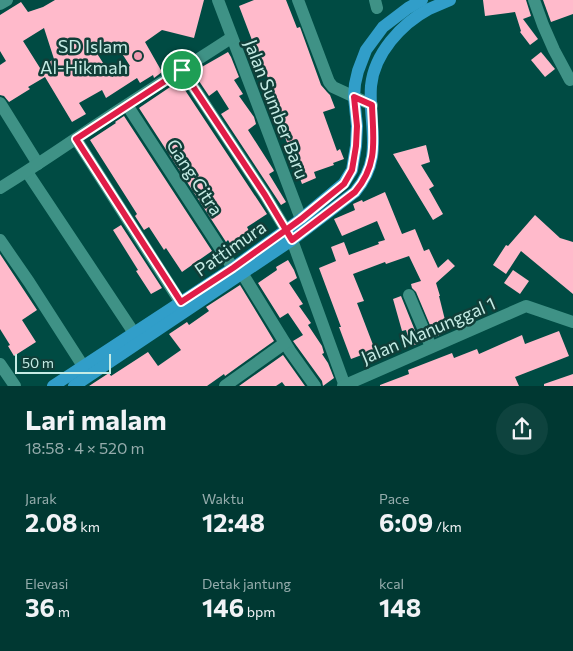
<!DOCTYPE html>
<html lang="id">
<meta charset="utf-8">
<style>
body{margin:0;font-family:Commissioner,sans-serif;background:#0e433e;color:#f1f3f6;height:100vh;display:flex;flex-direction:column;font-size:19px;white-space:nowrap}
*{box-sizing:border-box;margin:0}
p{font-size:16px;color:#95acac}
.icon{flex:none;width:28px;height:28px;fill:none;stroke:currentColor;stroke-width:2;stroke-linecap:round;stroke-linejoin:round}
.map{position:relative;height:386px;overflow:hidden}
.details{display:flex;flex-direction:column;background:#003832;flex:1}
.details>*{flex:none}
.scale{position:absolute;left:15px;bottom:12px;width:96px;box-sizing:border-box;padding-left:5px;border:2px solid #c5ece5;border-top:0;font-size:14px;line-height:18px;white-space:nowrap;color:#c5ece5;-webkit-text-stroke:4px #103e38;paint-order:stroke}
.pin{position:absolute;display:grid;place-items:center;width:42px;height:42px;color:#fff;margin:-21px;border:2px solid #fff;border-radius:50%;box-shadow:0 1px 5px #0007}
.round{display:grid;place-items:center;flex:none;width:52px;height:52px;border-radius:26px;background:#0e433e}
.summary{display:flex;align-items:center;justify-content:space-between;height:85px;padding:0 25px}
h1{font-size:28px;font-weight:700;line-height:38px}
.figures{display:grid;grid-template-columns:repeat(3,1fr);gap:8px;height:85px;padding:5px 25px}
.figures div{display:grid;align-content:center}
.figures b{font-size:25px;font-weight:700}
.figures small{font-size:14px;font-weight:400}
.figures p{font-size:14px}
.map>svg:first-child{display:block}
.building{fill:#ffbacb;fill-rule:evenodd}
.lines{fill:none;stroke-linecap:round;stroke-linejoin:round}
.minor{stroke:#3f9286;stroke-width:12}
.major{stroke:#319ec9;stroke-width:12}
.route-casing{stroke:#fff;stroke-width:10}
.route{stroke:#e11d48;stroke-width:6}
.poi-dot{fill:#f19ab1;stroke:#103e38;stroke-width:2}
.labels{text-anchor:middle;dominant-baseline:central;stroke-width:5;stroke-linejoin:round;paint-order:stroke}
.poi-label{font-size:18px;fill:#c5ece5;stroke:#103e38;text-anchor:end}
.street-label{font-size:18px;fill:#c5ece5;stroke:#103e38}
</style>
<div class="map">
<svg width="573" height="386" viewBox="0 0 573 386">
<rect width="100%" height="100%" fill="#004b43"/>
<g class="building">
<path d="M55 0H204L194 38 162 30 145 42 162 72 154 78 153 75 140 83 137 78 106 98 102 90 79 103 86 114 72 122 45 77 28 87 30 89 9 102 4 96 0 95V65L6 61 0 51V15L21 2 28 12 43 7ZM44 28 54 59 40 68 23 41ZM116 44 130 66 112 77 98 55Z"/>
<polygon points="254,0 286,0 297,28 300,27 321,85 327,92 330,95 335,108 323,112 337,151 340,149 344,159 333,163 334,165 314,172 316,178 302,184 276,112 274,113 269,100 273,99 268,85 270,84 257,48 255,48 239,6"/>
<polygon points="483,0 526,0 531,16 523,19 538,39 530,45 520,32 521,31 515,12 485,16"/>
<polygon points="543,0 573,0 573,14 551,22"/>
<polygon points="228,52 231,57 239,77 234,80 243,94 239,96 254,117 256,124 248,130 273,169 274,171 269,174 286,202 281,205 221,114 229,109 217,90 209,96 193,72"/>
<polygon points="541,52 555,69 545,77 531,60"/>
<polygon points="179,81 267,214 247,227 250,233 231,245 228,240 226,242 139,108"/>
<polygon points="124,116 212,251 182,272 166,248 164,250 149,227 144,230 135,216 137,214 90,140 116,123 115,122"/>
<polygon points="426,145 430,162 421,165 434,186 429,189 443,214 433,220 393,154"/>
<polygon points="385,192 402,234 415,229 424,251 429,249 438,268 448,259 455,266 436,283 440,296 439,296 445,320 447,319 450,330 435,337 416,292 412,288 411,284 421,281 409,256 386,264 385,262 353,274 364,301 357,303 375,350 351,359 339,327 341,327 319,268 336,261 331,247 344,242 349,255 379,244 378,242 385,240 377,221 342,236 334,219 355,210 353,204 362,200 363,202"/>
<polygon points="535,215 560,238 573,242 573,294 521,251 506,274 493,265 506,245 508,246"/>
<polygon points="121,225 162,288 151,294 136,271 138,270 113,230"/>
<polygon points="0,254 37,310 22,320 36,342 14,356 8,346 10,345 0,329"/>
<polygon points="288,260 294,270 297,278 289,283 303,304 299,306 311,323 308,325 322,346 324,353 322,354 328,363 334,378 323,386 322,381 293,341 303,335 288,313 280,318 258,283 277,270 276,267"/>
<polygon points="513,270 529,281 520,294 504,283"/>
<polygon points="240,285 274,341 225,376 224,374 207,386 89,386 109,373 111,376 148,352 158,366 181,350 169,334 187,322 189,325 209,311 206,307"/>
<polygon points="401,296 420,343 411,346 406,330 402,331 393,299"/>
<polygon points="559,331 569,356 515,377 519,386 380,386 380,385 409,374 408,370 452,353 454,358 477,349 479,354 522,335 525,344"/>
<polygon points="283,355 305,386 285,386 282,382 276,386 239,386"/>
<polygon points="573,374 573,386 544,386 544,384"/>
</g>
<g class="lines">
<g class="minor">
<polyline points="218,0 301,219 305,226"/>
<polyline points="298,0 329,82 333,87 372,105"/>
<polyline points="375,0 377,8"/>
<polyline points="534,0 543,25 554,50 570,80"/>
<polyline points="0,4 7,0"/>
<polyline points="182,70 265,195 292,240 345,386"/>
<polyline points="0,103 38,164"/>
<polyline points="127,105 233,268"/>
<polyline points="76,139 181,303"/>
<polyline points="27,172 134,333"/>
<path d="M0 188C43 162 83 133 125 106 160 83 196 61 231 38"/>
<polyline points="0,240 29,282 83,366"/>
<polyline points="242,273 290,351 315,386"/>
<polyline points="409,295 431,347"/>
<polyline points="0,364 15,386"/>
<polyline points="225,386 285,343"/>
<polyline points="343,386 526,306 573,322"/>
</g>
<g class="major">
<polyline points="53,386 233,268 301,219 344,183 352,170 356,146 357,126 354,97 355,84 358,71 366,50 383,27 408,8 422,0"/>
<path d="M74 386 292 240 355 192C385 157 368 126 371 86 374 54 401 24 429 9 436 6 443 3 450 0"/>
</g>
</g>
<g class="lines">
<g class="route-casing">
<path id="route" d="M182 70 76 139 181 302 233 268 286 230 292 240 355 192C379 164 373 138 372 105L354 97 357 126 356 146 352 170 344 184 301 219 286 230 265 195 182 70"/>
</g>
<use href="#route" class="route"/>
</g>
<circle class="poi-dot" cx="138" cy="56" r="5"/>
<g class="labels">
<g class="poi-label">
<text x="128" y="46">SD Islam<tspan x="128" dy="21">Al-Hikmah</tspan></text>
</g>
<g class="street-label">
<text transform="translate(277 109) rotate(69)">Jalan Sumber Baru</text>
<text transform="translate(195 177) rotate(57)">Gang Citra</text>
<text transform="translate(230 248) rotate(-35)">Pattimura</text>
<text transform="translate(428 330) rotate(-23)">Jalan Manunggal 1</text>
</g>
</g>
</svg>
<div class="scale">50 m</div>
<div class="pin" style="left:182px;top:70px;background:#1e9e55"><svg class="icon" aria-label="arrive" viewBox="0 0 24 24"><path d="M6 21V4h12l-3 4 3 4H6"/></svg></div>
</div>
<section class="details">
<div class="summary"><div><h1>Lari malam</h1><p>18:58 · 4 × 520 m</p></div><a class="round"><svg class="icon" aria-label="share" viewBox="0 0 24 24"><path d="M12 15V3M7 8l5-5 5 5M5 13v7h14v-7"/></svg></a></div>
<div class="figures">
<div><p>Jarak</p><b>2.08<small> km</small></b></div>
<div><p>Waktu</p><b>12:48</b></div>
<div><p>Pace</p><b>6:09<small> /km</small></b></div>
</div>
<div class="figures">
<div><p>Elevasi</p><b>36<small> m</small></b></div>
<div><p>Detak jantung</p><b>146<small> bpm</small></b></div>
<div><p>kcal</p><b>148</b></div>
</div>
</section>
